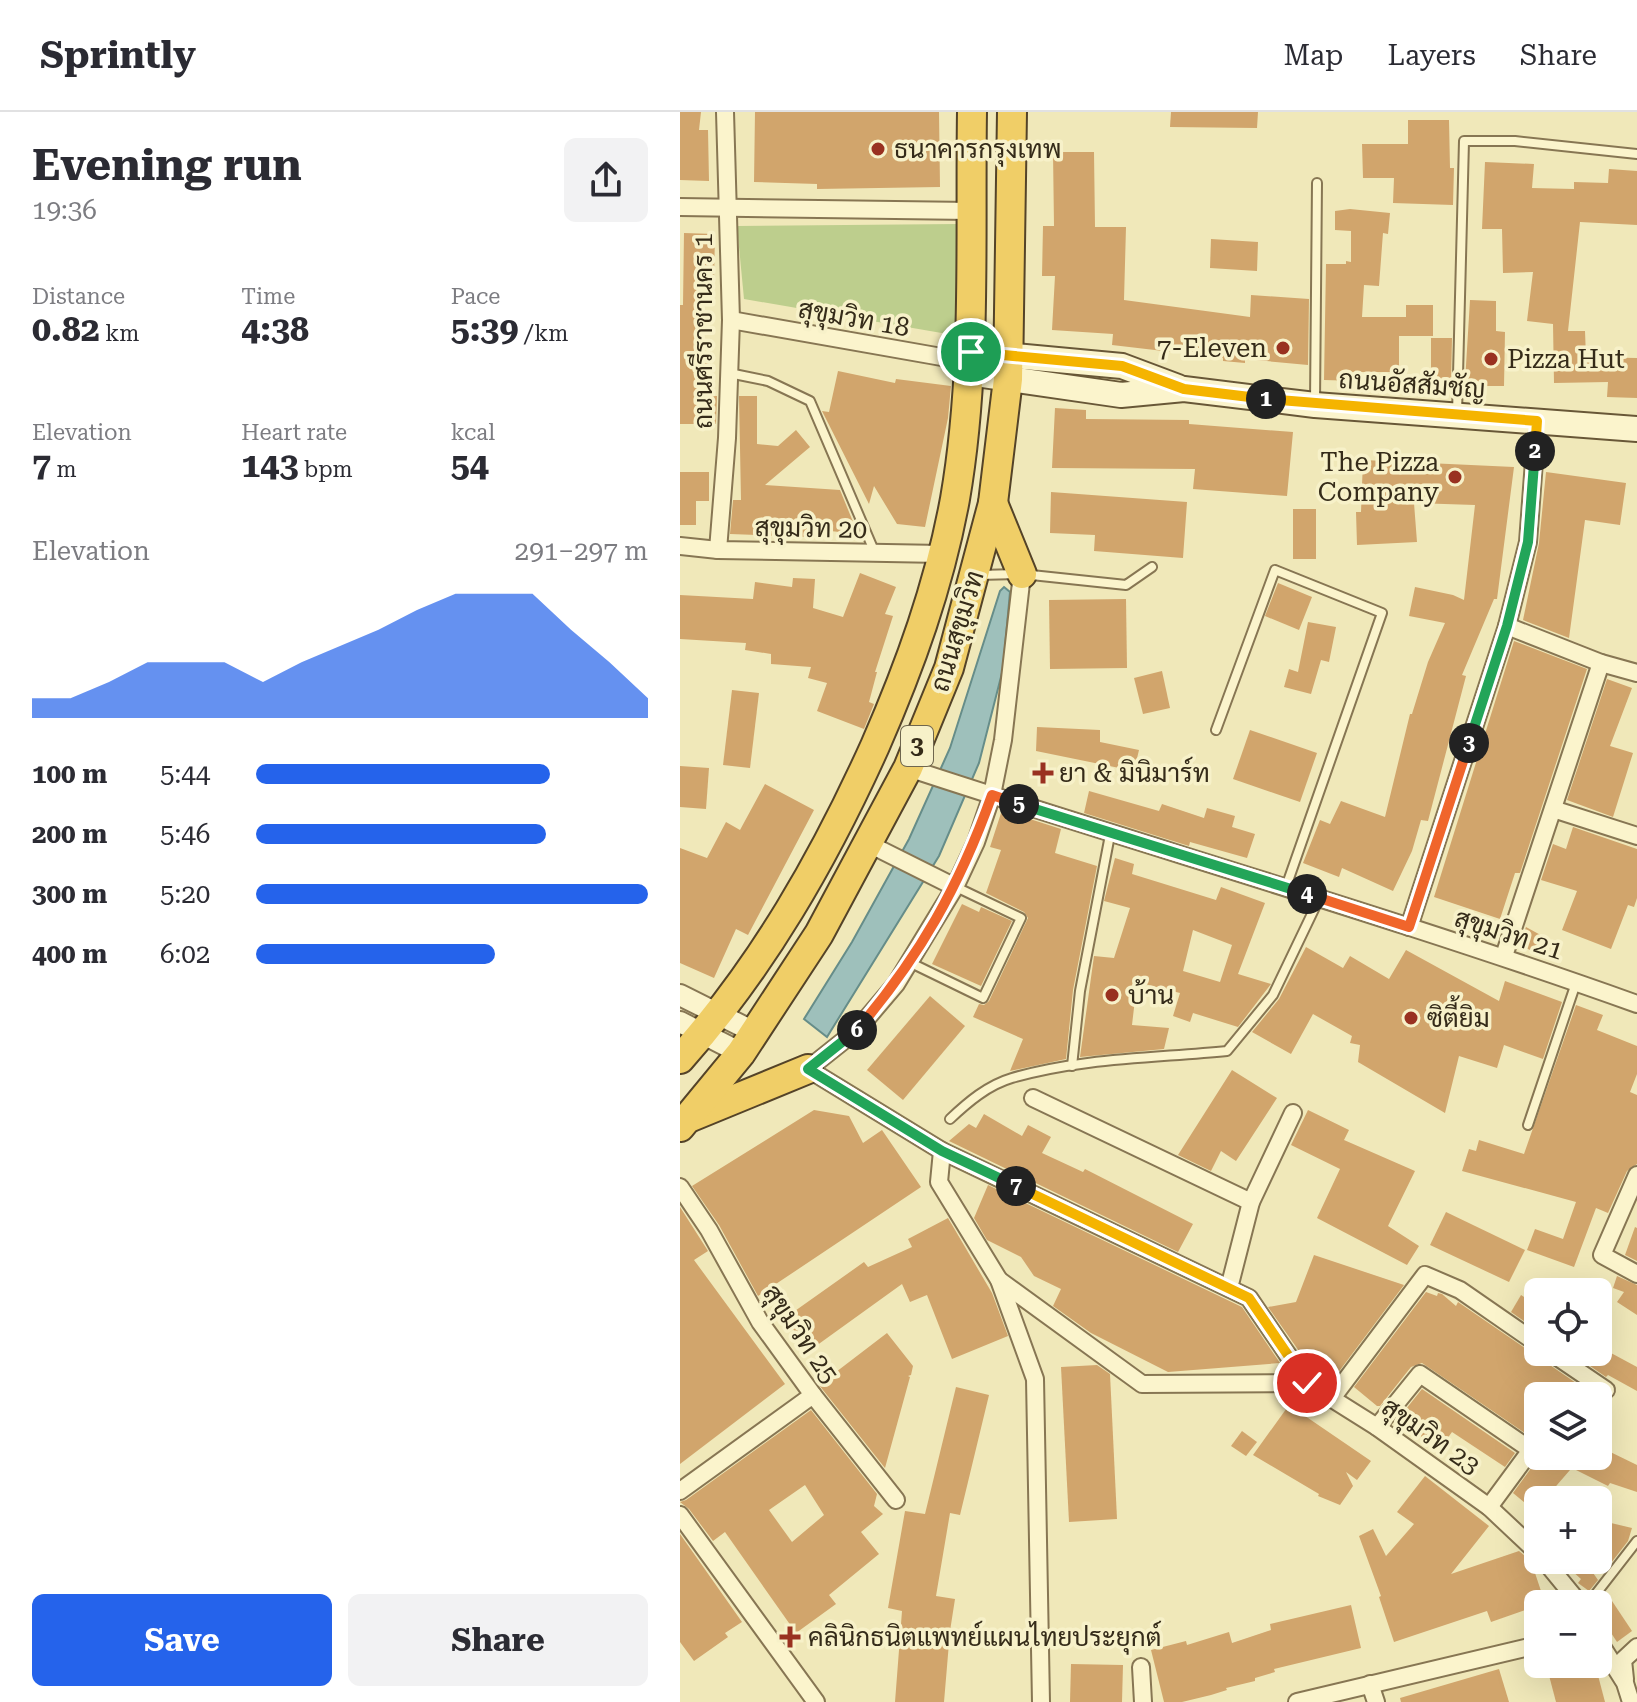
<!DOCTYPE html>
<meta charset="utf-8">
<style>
body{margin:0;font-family:"Roboto Serif",Sarabun,serif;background:#f2f2f3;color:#2b2b33;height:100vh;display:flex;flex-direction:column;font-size:30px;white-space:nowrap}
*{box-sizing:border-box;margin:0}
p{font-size:26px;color:#7c7c81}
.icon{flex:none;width:44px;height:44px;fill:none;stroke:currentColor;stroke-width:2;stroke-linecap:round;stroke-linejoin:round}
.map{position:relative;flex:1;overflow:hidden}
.side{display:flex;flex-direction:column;background:#fff;width:680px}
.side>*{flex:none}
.fabs{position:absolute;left:844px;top:1166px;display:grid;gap:16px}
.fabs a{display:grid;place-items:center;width:88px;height:88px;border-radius:12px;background:#fff;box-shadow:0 8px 32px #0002;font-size:40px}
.pin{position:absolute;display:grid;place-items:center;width:68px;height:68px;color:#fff;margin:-34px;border:4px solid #fff;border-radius:50%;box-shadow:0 2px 8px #0007}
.km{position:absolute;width:40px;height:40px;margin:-20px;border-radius:50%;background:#222;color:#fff;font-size:22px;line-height:40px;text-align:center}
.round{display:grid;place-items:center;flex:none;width:84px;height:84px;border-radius:12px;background:#f2f2f3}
.summary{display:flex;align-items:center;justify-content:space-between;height:136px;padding:0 32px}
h1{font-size:44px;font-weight:700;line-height:60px}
.metrics{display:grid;grid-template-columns:repeat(3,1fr);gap:12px;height:136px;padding:8px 32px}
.metrics div{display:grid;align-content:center}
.metrics b{font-size:34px;font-weight:700}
.metrics small{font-size:22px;font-weight:400}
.metrics p{font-size:22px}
.chart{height:224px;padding:16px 32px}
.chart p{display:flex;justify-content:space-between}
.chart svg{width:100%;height:144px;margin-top:8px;fill:#2563eb;opacity:.7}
.action{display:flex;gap:16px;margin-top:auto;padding:16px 32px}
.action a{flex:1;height:92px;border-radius:12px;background:#2563eb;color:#fff;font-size:32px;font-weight:700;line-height:92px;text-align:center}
.action a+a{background:#f2f2f3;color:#2b2b33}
ul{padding:0 32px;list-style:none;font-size:26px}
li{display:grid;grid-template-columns:128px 96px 1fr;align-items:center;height:60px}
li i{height:20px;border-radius:10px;background:#2563eb}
header{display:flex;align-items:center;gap:48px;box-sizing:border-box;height:112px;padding:0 40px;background:#fff;border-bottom:2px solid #e1e1e2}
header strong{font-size:38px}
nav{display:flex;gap:44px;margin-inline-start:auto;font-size:28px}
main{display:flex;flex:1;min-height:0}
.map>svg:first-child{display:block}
.green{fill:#bdce8d}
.water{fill:#9ec0bb;stroke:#668d89;stroke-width:2}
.building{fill:#d1a56c;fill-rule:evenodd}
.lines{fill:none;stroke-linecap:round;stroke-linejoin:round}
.service-casing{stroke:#877653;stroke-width:12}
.minor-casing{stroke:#877653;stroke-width:20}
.tertiary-casing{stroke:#877653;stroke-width:24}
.secondary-casing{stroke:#685737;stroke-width:28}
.trunk-casing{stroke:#544328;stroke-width:32}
.service{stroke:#fbf4cc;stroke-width:8}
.minor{stroke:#fbf4cc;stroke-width:16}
.tertiary{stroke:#fbf4cc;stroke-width:20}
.secondary{stroke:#fbf4cc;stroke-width:24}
.trunk{stroke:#f0ce67;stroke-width:28}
.split-1-casing{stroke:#fff;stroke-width:16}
.split-2-casing{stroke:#fff;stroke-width:16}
.split-3-casing{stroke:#fff;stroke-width:16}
.split-4-casing{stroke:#fff;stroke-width:16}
.split-5-casing{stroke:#fff;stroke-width:16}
.split-6-casing{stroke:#fff;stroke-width:16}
.split-7-casing{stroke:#fff;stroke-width:16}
.split-8-casing{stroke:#fff;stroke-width:16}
.split-1{stroke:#f5b400;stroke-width:10}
.split-2{stroke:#f5b400;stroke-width:10}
.split-3{stroke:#22a559;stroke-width:10}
.split-4{stroke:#f0652b;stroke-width:10}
.split-5{stroke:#22a559;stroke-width:10}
.split-6{stroke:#f0652b;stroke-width:10}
.split-7{stroke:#22a559;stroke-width:10}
.split-8{stroke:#f5b400;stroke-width:10}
.poi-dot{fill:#993120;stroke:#f7f1c9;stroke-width:3}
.labels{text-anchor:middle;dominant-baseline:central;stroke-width:7;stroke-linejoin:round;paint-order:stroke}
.shield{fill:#f7f1c9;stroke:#6f664e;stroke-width:2}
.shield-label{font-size:24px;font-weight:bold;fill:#352b19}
.poi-label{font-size:26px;fill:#352b19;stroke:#f7f1c9;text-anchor:start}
.street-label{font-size:26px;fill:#352b19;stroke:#f7f1c9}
</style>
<header>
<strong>Sprintly</strong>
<nav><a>Map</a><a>Layers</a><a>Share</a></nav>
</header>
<main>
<section class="side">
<div class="summary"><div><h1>Evening run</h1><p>19:36</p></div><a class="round"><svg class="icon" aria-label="share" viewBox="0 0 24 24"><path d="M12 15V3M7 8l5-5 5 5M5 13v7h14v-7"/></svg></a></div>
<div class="metrics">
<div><p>Distance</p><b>0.82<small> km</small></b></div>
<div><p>Time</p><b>4:38</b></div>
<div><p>Pace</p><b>5:39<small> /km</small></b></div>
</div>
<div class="metrics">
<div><p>Elevation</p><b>7<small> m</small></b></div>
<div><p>Heart rate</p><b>143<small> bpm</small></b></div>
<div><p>kcal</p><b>54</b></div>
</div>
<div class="chart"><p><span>Elevation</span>291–297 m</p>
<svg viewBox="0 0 160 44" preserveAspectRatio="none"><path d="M0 44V38L10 38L20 33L30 27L40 27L50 27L60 33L70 27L80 22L90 17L100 11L110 6L120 6L130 6L140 17L150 27L160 38V44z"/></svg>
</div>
<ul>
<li><b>100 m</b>5:44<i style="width:75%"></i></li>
<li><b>200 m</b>5:46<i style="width:74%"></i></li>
<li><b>300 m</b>5:20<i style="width:100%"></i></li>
<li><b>400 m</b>6:02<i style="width:61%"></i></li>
</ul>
<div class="action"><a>Save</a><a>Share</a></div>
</section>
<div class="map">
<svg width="957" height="1590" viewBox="0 0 957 1590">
<rect width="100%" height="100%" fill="#f0e8b9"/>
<polygon class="green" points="277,112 279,224 64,187 57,114"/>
<polygon class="water" points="324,475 330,480 323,557 299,651 259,744 147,925 124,907 172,830 229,727 270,636 320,479"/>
<g class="building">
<polygon points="0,0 21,0 19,18 28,18 29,69 0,68"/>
<polygon points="75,0 259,0 260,75 137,77 137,72 74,70"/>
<polygon points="491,0 578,0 577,16 490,15"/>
<polygon points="728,8 769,8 770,56 774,56 773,93 713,91 714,66 683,66 682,32 728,32"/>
<polygon points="373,40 414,40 415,115 446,115 444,188 570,205 571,183 629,187 628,253 565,247 565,251 543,249 543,246 432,233 433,222 372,218 375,164 362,164 363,114 374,114"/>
<polygon points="805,50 854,52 852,76 894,77 894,70 928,71 929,57 957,59 957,113 900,110 888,219 905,219 906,245 957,246 957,286 927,285 928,270 874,271 873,212 847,209 853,160 823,161 822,117 802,117"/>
<polygon points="670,97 710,101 708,122 703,121 699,174 684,173 682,205 726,205 726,193 753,193 753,224 719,224 719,260 680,260 680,269 644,268 646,152 666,152 666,149 671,150 671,119 655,118 655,99"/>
<polygon points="4,121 35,122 34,168 19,167 18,251 31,251 30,284 37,284 36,312 0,312 0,193 3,193"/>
<polygon points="531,127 578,130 577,159 530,156"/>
<polygon points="790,188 816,189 816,219 825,220 824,274 798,274 798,270 785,270"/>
<polygon points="751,226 772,226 771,271 751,269"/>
<polygon points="158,259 215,271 216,267 271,274 268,306 245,415 217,412 194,374 189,392 142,299 149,300"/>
<polygon points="59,284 77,284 77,332 98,334 116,318 130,335 85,373 160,378 178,422 141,418 141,423 127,425 50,422 53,388 61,388"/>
<polygon points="375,296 406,298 406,307 509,308 509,312 613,320 607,384 513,377 515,357 372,356"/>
<polygon points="683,348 834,355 817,487 814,487 782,563 786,564 748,709 741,708 732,739 713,779 662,756 659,765 623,751 640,708 650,712 661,689 705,705 730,602 732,602 748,550 765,511 729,504 735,475 773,483 784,488 795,393 734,391 737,430 677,433 676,400 681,400"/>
<polygon points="0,360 29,360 29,389 16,389 16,413 0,413"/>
<polygon points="866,360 946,371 940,413 905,408 889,526 843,508 859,431"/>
<polygon points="371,380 507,390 503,446 414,439 415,423 370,421"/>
<rect x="613" y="397" width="23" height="50"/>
<polygon points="180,461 216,475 205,502 213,504 195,560 197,560 189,590 194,592 184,617 137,599 147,571 128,566 131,555 91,552 91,542 65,538 66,531 0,527 0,483 73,487 75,470 112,475 113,466 135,467 133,496 163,505"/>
<polygon points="598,471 632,485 619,518 585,504"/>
<polygon points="446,487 447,556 370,557 369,488"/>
<polygon points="628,510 656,515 649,550 641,548 631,582 604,575 609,557 618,560"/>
<polygon points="834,529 907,557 840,761 835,761 820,807 754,785"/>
<polygon points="482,559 490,596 463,602 454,566"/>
<polygon points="927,567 952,576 930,634 953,641 933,705 887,688"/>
<polygon points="52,578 79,581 70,656 43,653"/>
<polygon points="357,615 420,618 420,630 459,638 454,659 356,639"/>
<polygon points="570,618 637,641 620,690 553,667"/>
<polygon points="0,654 29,656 26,697 0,695"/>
<polygon points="85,672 134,698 68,823 56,817 34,866 0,851 0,736 27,746 46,710 60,718"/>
<polygon points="409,679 479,699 482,692 524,706 527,696 555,704 552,715 575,722 567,746 510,730 509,734 404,701"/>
<polygon points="322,698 381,717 375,741 417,754 393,878 386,947 330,959 343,927 293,905 299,892 304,893 309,889 348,806 344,800 306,781 321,738 310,735"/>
<polygon points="893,715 957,737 957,786 954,795 948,793 931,837 882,818 897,779 861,768 873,732 886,737"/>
<path d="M435 746 454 752 452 762 536 788 541 775 585 791 558 862 591 872 558 915 513 901 510 910 493 904 500 881 457 870 452 913 489 916 484 937 400 945 414 844 434 846 450 796 424 789ZM513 818 552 833 540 870 503 859Z"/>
<polygon points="282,792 299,800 301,795 332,809 301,874 252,852"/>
<polygon points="846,815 866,826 859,842 839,833"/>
<polygon points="626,835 663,856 670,844 709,867 726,838 819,889 825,869 882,890 863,947 824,933 817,956 779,944 765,1001 678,950 680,933 670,931 672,924 633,902 611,942 572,920 599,887"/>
<polygon points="250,884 285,914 223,988 187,958"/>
<polygon points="896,893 923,903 917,918 957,934 957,962 950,980 957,983 957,1052 947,1059 928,1101 916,1096 894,1155 847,1138 855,1117 883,1127 896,1090 782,1059 789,1037 796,1039 799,1028 844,1042"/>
<polygon points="552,958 597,986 556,1049 541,1039 531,1059 498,1043"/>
<polygon points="134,998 169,1004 183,1031 202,1018 241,1075 78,1184 39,1113 12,1074"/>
<polygon points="628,998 669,1018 664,1028 735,1059 708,1114 739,1134 727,1153 637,1106 660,1057 611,1033"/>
<polygon points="304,1002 342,1024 348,1013 371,1025 362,1041 403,1060 405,1057 513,1112 498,1140 269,1029 289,1012 296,1016"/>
<polygon points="308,1073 562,1195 600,1251 488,1260 411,1221 373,1194 381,1177 354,1164 341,1145 307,1128 294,1106"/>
<polygon points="0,1095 28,1139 14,1148 105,1272 0,1352"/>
<polygon points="766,1100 845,1138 829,1170 750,1133"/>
<polygon points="268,1106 312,1181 328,1224 272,1247 247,1183 230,1190 222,1172 129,1239 105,1206 184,1150 188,1155 232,1135 228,1127"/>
<polygon points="955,1115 957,1116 957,1149 945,1143"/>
<polygon points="634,1143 724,1173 657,1262 637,1249 626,1249 588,1195 616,1190"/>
<polygon points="937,1164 957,1173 957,1203 937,1190 944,1180 933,1176"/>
<polygon points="746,1180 757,1184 758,1181 762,1182 776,1194 778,1190 852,1241 860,1243 864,1249 915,1284 858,1284 858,1330 742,1251 731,1255 700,1294 697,1294 674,1275"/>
<polygon points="841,1183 858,1194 858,1219 831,1200"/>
<polygon points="207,1221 233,1254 231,1263 228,1264 230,1265 205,1356 139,1273"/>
<polygon points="918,1234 957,1255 957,1279 928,1263 926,1265 890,1240 918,1240"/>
<polygon points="417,1253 430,1262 437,1407 389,1410 381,1255"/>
<polygon points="276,1275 309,1283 280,1403 270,1401 256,1484 275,1487 270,1519 264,1590 215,1590 222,1499 208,1496 225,1399 245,1402"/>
<polygon points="742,1277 835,1341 825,1355 772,1320 759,1338 718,1307"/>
<polygon points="609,1293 691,1349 677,1368 666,1360 673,1374 660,1393 638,1384 639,1382 573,1343"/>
<path d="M131 1298 197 1382 194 1394 203 1402 181 1420 199 1442 149 1483 156 1492 116 1521 45 1420 33 1429 9 1397 0 1390 6 1388ZM125 1373 144 1403 112 1430 89 1398Z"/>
<polygon points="562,1319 577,1330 566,1344 551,1334"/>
<polygon points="918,1334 957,1353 957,1380 930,1371 928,1374 882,1351 890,1358 864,1388 858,1388 855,1399 833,1381 860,1344 918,1344"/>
<polygon points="745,1364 809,1414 771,1462 839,1439 851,1449 865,1491 811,1510 807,1499 714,1530 699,1485 701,1484 679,1424 693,1417 706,1444 734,1412 717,1400"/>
<polygon points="931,1411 952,1416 948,1429 931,1451 918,1436"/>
<polygon points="0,1422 62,1510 45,1521 48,1525 14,1549 0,1530"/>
<polygon points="880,1448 904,1448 918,1468 909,1479 898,1471 901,1467"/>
<polygon points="926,1480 952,1519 937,1530 918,1501 918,1491"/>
<polygon points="671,1493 681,1536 594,1557 595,1560 575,1566 575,1569 546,1576 547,1578 531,1583 502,1590 484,1590 471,1538 506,1529 507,1533 549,1520 552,1531 591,1518 590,1512"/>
<polygon points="391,1552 443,1553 442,1590 390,1590"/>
<polygon points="866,1552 915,1552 925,1590 876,1590"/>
<polygon points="819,1557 829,1590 721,1590 720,1586"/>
</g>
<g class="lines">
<g class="service-casing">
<g id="service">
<polyline points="49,261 88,269 130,289 195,441"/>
<polyline points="635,290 637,71"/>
<polyline points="777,302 784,29 835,29 957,42"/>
<polyline points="299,463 342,462 446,473 472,455"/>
<polyline points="536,618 595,458 702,501 606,775"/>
<polyline points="229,850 303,886 341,806 276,775"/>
<polyline points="392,954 400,879 430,723"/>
<path d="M270 1007C288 990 308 973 332 966 400 946 476 946 547 939L593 883 639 787"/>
<polyline points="848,1013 896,871"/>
<polyline points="908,1492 957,1429"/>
</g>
</g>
<g class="minor-casing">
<g id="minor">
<polyline points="0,95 291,99"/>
<polyline points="51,208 290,250"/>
<polyline points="0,434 38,438 262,442"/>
<polyline points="38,438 47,326 51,208 45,0"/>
<polyline points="342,462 323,628 312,683 296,730 275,775 216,872 177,918 128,957 262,1039 569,1186 627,1271 697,1315 809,1395 858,1441"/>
<polyline points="827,514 921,551 957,561"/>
<path d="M228 656C471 736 717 806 957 892"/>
<polyline points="873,697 957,724"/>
<polyline points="189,732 275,775"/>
<polyline points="729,815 827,514 848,430 857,309"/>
<polyline points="824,844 921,551"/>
<polyline points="353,986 571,1090"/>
<polyline points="262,1039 259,1070 319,1168 355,1267 361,1590"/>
<polyline points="957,1063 922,1143 957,1162"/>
<polyline points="0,1075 29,1118 80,1210 133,1283 216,1388"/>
<polyline points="319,1168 462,1272 627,1271"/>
<polyline points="549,1176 571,1090 613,1001"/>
<polyline points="870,1240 926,1278"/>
<polyline points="653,1285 745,1163 780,1178 858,1232"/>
<polyline points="697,1315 740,1262 851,1338 809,1395"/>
<polyline points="0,1379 133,1283"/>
<polyline points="0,1403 136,1590"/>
<polyline points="864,1448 900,1492"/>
<polyline points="918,1528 945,1571 951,1590"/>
<polyline points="461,1555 463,1590"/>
<polyline points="945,1567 943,1548 957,1535"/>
<polyline points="690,1572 696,1590"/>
<polyline points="617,1590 858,1533"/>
</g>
</g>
<g class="tertiary-casing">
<g id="tertiary">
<polyline points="0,883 74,920"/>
<polyline points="0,910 61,941"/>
</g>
</g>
<g class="secondary-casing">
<g id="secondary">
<polyline points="291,240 442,254 498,275"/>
<polyline points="289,261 441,283 504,277 635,293 957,317"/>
</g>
</g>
<g class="trunk-casing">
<g id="trunk">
<polyline points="313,391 342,462"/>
<path d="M0 947C83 854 144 747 195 634 230 554 259 474 275 387 297 260 290 129 292 0"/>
<polyline points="11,1005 128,957"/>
<polyline points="0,1015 61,941 139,822 228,656 269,556 313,391 328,267 332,0"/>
</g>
</g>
<use href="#service" class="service"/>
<use href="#minor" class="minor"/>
<use href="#tertiary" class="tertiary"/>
<use href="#secondary" class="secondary"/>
<use href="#trunk" class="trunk"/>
</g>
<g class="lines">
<g class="split-1-casing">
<polyline id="split-1" points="291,240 442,254 504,277 586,287"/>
</g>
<g class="split-2-casing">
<polyline id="split-2" points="586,287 857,309 855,339"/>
</g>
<g class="split-3-casing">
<polyline id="split-3" points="789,631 827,514 848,430 855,339"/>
</g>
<g class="split-4-casing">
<polyline id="split-4" points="627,782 729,815 789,631"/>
</g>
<g class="split-5-casing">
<polyline id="split-5" points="339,692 627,782"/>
</g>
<g class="split-6-casing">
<path id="split-6" d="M177 918C240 844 279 775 312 683L339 692"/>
</g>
<g class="split-7-casing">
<polyline id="split-7" points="177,918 128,957 262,1039 336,1074"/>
</g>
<g class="split-8-casing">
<polyline id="split-8" points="336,1074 569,1186 627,1271"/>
</g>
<use href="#split-1" class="split-1"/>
<use href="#split-2" class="split-2"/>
<use href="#split-3" class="split-3"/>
<use href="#split-4" class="split-4"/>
<use href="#split-5" class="split-5"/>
<use href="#split-6" class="split-6"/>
<use href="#split-7" class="split-7"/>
<use href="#split-8" class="split-8"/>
</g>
<g class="poi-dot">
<circle cx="198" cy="37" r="8"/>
<circle cx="603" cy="236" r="8"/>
<circle cx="811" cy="247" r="8"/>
<circle cx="775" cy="365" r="8"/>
<path d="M359 649h8v8h8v8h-8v8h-8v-8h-8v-8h8z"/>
<circle cx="432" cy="883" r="8"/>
<circle cx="731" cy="906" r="8"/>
<path d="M106 1513h8v8h8v8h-8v8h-8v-8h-8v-8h8z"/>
</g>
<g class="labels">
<rect class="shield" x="221" y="614" width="32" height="40" rx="6"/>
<g class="shield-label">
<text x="237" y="634">3</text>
</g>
<g class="poi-label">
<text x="214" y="37">ธนาคารกรุงเทพ</text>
<text x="587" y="236" text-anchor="end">7-Eleven</text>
<text x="827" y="247">Pizza Hut</text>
<text x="759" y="350" text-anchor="end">The Pizza<tspan x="759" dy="30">Company</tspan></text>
<text x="379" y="661">ยา &amp; มินิมาร์ท</text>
<text x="448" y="883">บ้าน</text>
<text x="747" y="906">ซิตี้ยิม</text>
<text x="128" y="1525">คลินิกธนิตแพทย์แผนไทยประยุกต์</text>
</g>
<g class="street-label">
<text transform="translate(174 206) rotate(10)">สุขุมวิท 18</text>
<text transform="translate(23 219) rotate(-90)">ถนนศรีราชานคร 1</text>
<text transform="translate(732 272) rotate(4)">ถนนอัสสัมชัญ</text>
<text transform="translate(131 416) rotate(1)">สุขุมวิท 20</text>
<text transform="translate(277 519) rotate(-73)">ถนนสุขุมวิท</text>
<text transform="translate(829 822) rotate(18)">สุขุมวิท 21</text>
<text transform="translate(121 1222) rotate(56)">สุขุมวิท 25</text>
<text transform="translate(751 1324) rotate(35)">สุขุมวิท 23</text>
</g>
</g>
</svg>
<div class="fabs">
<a><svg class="icon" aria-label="locate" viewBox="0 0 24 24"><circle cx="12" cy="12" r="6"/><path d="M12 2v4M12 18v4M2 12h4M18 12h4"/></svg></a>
<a><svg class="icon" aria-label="layers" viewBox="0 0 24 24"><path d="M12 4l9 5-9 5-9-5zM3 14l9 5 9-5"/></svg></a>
<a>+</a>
<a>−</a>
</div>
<div class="pin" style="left:291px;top:240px;background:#1e9e55"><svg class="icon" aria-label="arrive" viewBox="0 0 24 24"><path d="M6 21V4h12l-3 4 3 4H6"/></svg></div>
<div class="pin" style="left:627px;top:1271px;background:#d93025"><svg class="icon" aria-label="check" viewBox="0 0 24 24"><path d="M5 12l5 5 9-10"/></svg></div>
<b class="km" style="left:586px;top:287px">1</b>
<b class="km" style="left:855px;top:339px">2</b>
<b class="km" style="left:789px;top:631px">3</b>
<b class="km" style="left:627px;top:782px">4</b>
<b class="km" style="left:339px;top:692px">5</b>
<b class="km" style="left:177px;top:918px">6</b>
<b class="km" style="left:336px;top:1074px">7</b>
</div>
</main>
